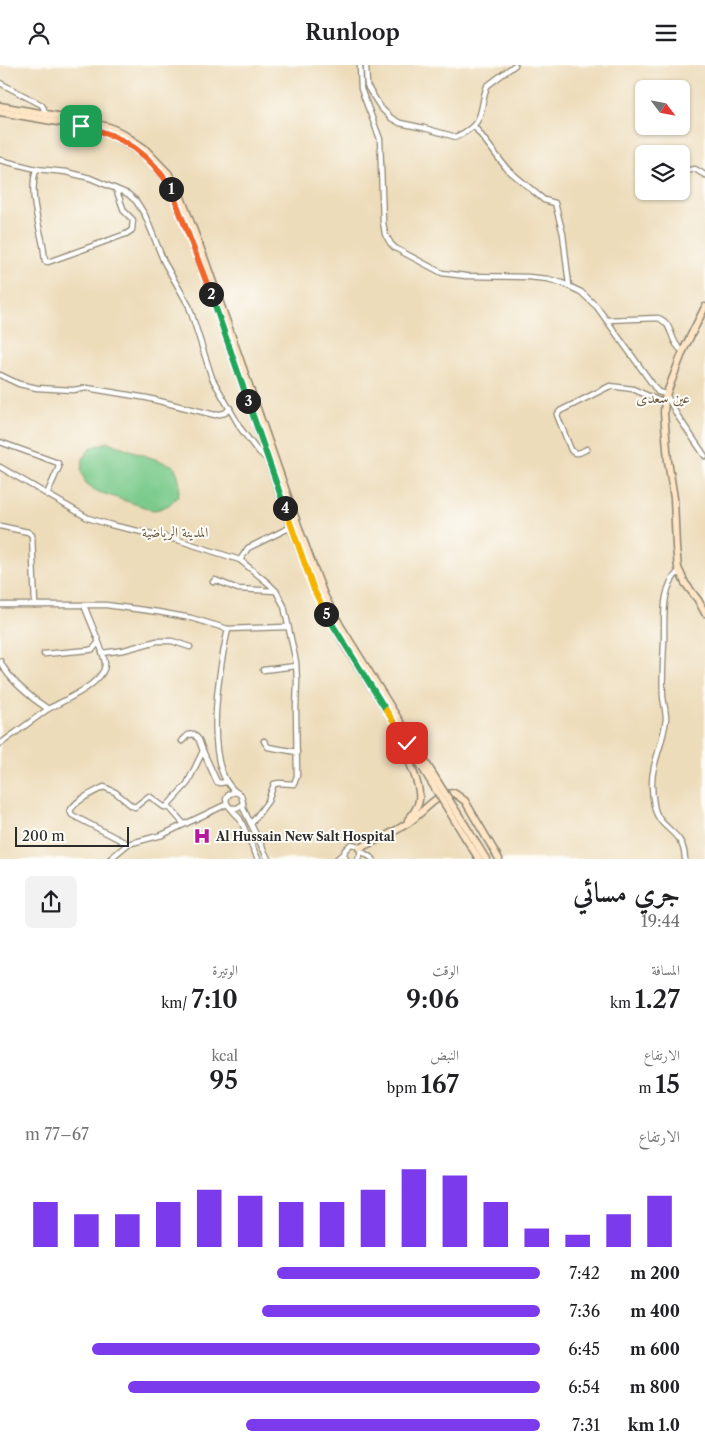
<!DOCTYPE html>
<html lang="ar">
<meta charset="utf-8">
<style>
body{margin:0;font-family:"Libre Caslon Text",Amiri,serif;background:#f2f2f2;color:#202124;direction:rtl;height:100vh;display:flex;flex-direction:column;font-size:19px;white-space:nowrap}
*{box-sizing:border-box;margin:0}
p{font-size:16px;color:#757577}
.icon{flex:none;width:28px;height:28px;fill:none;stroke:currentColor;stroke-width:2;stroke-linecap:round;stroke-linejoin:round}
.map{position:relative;height:794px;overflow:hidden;direction:ltr}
.sheet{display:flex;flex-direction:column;background:#fff;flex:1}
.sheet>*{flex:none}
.needle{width:32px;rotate:122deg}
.controls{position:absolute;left:635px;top:15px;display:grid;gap:10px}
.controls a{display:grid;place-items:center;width:55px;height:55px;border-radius:8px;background:#fff;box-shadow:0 1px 4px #0004;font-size:25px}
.scale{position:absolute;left:15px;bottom:12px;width:114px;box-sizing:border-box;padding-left:5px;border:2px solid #2b2b2b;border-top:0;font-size:14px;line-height:18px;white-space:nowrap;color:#2b2b2b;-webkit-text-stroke:4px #fdfcf7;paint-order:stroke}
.pin{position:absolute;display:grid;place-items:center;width:42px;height:42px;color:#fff;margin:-21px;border-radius:10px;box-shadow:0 2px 8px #0006}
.km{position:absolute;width:25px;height:25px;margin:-12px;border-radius:50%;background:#222;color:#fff;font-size:14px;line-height:25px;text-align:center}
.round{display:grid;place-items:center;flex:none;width:52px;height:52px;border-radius:8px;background:#f2f2f2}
.headline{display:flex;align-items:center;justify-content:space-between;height:85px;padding:0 25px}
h1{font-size:28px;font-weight:600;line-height:38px}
.metrics{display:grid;grid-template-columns:repeat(3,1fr);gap:8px;height:85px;padding:5px 25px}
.metrics div{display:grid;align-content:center}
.metrics b{font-size:25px;font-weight:600}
.metrics small{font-size:14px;font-weight:400}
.metrics p{font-size:14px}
.chart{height:140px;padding:10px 25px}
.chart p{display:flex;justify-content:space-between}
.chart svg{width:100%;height:90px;margin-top:5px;stroke:#7c3aed;stroke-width:6}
ul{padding:0 25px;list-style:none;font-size:16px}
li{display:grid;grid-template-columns:80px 60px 1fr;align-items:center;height:38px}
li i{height:12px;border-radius:6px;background:#7c3aed}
header{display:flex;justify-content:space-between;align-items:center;height:65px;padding:0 25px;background:#fff;font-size:22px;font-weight:600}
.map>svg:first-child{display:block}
.green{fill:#7ccb8c;stroke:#547b5c}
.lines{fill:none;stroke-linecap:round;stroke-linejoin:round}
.street-casing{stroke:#8c8472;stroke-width:7}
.secondary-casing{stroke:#8c8472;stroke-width:9}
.street{stroke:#fff;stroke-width:4.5}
.secondary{stroke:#fde5c5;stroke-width:6}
.secondary-bridge-casing{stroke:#8c8472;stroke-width:9;stroke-linecap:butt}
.secondary-bridge{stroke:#fde5c5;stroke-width:6}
.split-1-casing{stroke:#fff;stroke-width:10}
.split-2-casing{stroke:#fff;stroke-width:10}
.split-3-casing{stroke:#fff;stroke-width:10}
.split-4-casing{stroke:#fff;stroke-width:10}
.split-5-casing{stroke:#fff;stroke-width:10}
.split-6-casing{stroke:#fff;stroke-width:10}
.split-7-casing{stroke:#fff;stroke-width:10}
.split-1{stroke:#f0652b;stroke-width:6}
.split-2{stroke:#f0652b;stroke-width:6}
.split-3{stroke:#22a559;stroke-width:6}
.split-4{stroke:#22a559;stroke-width:6}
.split-5{stroke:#f5b400;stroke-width:6}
.split-6{stroke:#22a559;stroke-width:6}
.split-7{stroke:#f5b400;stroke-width:6}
.labels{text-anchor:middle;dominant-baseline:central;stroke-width:4;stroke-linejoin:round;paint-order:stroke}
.poi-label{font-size:12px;font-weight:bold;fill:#2b2b2b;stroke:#fdfcf7;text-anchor:start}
.neighbourhood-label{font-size:14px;fill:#6e5b42;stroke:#fdfcf7}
.quarter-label{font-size:15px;fill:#6e5b42;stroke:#fdfcf7}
</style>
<header><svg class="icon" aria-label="menu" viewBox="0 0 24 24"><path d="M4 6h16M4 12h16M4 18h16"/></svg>Runloop<svg class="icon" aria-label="person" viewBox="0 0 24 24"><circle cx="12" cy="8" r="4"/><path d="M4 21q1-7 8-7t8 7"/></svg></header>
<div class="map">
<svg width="705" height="794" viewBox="0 0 705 794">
<rect width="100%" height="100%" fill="#fdfcf7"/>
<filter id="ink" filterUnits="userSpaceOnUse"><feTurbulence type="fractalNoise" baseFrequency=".02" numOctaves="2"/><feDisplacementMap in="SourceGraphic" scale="10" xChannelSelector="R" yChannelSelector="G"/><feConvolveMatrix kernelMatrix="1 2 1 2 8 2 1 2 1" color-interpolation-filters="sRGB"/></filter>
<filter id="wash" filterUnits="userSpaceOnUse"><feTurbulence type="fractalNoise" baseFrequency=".0096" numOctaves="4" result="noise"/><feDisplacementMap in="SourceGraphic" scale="20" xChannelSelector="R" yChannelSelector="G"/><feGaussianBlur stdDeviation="1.12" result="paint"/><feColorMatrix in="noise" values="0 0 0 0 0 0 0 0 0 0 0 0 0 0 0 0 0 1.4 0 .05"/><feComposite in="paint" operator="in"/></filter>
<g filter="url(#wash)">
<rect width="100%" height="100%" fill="#eddcba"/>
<polygon class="green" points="108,377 174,401 178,410 180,421 178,431 169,440 159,444 153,445 96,426 86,418 81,406 83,394 90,383"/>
</g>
<g filter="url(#ink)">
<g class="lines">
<g class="street-casing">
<g id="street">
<polyline points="360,0 361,24 380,74 383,157 385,169 391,179 395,183 442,208 466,211 528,212 548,214 562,218 581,227 597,242 658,327 666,329 677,350 705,391"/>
<path d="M366 0 367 21 381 43 391 53 400 58 424 63 456 72C487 57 478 47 487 21L515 0"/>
<polyline points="0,18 42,40 46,49"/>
<polyline points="474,61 507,104 544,135 555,138 563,169 569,220"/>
<polyline points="0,95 36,104 66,107 90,113 128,129 136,136 145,150 164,197 189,241 212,313 241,364 256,384 267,394"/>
<path d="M36 104C29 129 38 155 43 180 44 185 44 190 45 196L48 197 126 169 132 165 133 155 124 146 116 124"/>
<polyline points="681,107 695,104 705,110"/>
<polyline points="642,112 644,112"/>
<path d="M607 255 658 253C674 258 669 278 683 286"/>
<polyline points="0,310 19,319 37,323 73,325 87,323 147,333 215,350 225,348 230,343"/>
<polyline points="0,377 58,398 59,402 47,429"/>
<path d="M587 384C581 387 576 391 571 385L557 350 560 346 610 321 633 324 664 338"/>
<polyline points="0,402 88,453 111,460 178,475 240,495 268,518 276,526 284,541 296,597 297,616 296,644 297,711 294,719 279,718 274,719 268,736 251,759"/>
<polyline points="0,461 28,467 32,470 35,540"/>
<polyline points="240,495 248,483 291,462"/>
<path d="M679 506C660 524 665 555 664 578 663 596 662 614 663 632 664 639 666 647 666 654 664 671 658 686 654 702 651 714 652 729 654 740 658 766 684 764 685 794"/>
<polyline points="213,517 215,515 238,524 276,526"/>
<polyline points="0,540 106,540 158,547 191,553 228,564 287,562"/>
<path d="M228 564C220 601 201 701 236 727"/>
<polyline points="102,588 124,585 157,576 172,576 190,582"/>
<polyline points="44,589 89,585 93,584 98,578"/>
<path d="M0 596C8 614 31 633 48 644L0 679"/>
<polyline points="263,605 296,601"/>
<path d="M48 644C63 636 105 618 105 599 105 588 88 552 84 540"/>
<polyline points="182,676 188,670 194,669 199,675 203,686"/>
<polyline points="264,676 268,682 297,687"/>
<polyline points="243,738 243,743 268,794"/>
<polyline points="168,741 184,759"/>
<polyline points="232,743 238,743 243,738 241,730 236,727 229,729 226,734 227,739 240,754 258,794"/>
<path d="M128 779 72 750 70 746C76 735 92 728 104 722L115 727 132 741 135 742 149 731 164 742H166L187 719 203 686 217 717 220 718 226 717"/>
<polyline points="361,786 373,794"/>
<polyline points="110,794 128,779 162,770 227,739"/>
<polyline points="337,794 344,788"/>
<path d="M346 794 344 790 345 785 351 779C360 780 363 787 358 794"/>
</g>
</g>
<g class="secondary-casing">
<g id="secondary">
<polyline points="0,41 80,55 109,62 120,67 144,83 168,108 181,132 205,195 301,469 324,530 340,560 412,676"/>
<polyline points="0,47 81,61 108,68 139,86 153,98 163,111 181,146 218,247 291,462 315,525 344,579 407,678"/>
<polyline points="705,242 683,286 665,333 664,348 668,396 674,433 676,482 678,503 685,518 698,535 705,548"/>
<path d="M394 664C401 680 422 718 419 735 418 743 413 749 408 755"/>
<polyline points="470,768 486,794"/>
<polyline points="465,772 479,794"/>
<path d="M359 783C376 776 393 768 408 758 422 749 436 728 454 728L465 736 499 794"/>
</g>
</g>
<use href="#street" class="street"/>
<use href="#secondary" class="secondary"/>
<g class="secondary-bridge-casing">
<g id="secondary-bridge">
<polyline points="412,676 470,768"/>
<polyline points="407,678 465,772"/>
</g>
</g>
<use href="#secondary-bridge" class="secondary-bridge"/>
</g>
</g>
<g class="lines" filter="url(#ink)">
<g class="split-1-casing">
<path id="split-1" d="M81 61C120 69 151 88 171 124"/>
</g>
<g class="split-2-casing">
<polyline id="split-2" points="171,124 211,229"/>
</g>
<g class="split-3-casing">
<polyline id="split-3" points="211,229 248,336"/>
</g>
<g class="split-4-casing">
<polyline id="split-4" points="248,336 285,443"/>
</g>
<g class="split-5-casing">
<polyline id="split-5" points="285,443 314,525 326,549"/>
</g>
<g class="split-6-casing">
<polyline id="split-6" points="326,549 386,645"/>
</g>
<g class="split-7-casing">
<polyline id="split-7" points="386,645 407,678"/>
</g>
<use href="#split-1" class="split-1"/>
<use href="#split-2" class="split-2"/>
<use href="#split-3" class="split-3"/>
<use href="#split-4" class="split-4"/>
<use href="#split-5" class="split-5"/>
<use href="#split-6" class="split-6"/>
<use href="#split-7" class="split-7"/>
</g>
<defs>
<g id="hospital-bare" transform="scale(1.35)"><path d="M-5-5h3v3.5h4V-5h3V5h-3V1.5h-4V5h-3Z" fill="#b5179e" stroke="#fdfcf7" stroke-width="2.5" paint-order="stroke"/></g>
</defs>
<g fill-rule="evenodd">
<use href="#hospital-bare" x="202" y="771"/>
</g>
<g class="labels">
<g class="poi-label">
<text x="216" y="771">Al Hussain New Salt Hospital</text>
</g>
<g class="neighbourhood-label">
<text x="175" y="467">المدينة الرياضية</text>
</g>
<g class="quarter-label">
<text x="663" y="332">عين سعدى</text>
</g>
</g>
</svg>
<div class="controls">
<a><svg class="needle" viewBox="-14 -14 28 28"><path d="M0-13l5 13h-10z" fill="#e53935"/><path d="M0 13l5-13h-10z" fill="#757577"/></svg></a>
<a><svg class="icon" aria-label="layers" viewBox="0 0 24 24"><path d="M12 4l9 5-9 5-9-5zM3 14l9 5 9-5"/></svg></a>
</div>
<div class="scale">200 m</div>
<div class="pin" style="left:81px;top:61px;background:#1e9e55"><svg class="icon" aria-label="arrive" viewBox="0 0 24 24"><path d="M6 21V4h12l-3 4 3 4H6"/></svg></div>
<div class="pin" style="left:407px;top:678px;background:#d93025"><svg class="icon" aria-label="check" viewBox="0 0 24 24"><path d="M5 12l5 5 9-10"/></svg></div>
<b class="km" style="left:171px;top:124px">1</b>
<b class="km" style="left:211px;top:229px">2</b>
<b class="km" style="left:248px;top:336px">3</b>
<b class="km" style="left:285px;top:443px">4</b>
<b class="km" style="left:326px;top:549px">5</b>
</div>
<section class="sheet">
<div class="headline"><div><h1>جري مسائي</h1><p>19:44</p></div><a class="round"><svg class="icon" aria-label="share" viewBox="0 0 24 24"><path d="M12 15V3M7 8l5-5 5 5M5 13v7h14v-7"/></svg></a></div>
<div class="metrics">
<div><p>المسافة</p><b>1.27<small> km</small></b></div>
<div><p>الوقت</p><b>9:06</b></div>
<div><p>الوتيرة</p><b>7:10<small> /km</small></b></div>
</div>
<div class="metrics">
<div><p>الارتفاع</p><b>15<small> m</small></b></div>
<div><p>النبض</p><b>167<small> bpm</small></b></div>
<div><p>kcal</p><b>95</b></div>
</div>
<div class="chart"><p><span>الارتفاع</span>67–77 m</p>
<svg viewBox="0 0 160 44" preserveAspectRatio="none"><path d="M5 44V22M15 44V28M25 44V28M35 44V22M45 44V16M55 44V19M65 44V22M75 44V22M85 44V16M95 44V6M105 44V9M115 44V22M125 44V35M135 44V38M145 44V28M155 44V19"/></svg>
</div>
<ul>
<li><b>200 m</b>7:42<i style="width:51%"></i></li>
<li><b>400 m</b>7:36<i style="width:54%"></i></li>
<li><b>600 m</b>6:45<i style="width:87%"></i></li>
<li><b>800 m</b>6:54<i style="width:80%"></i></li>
<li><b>1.0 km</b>7:31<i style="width:57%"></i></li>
</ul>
</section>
